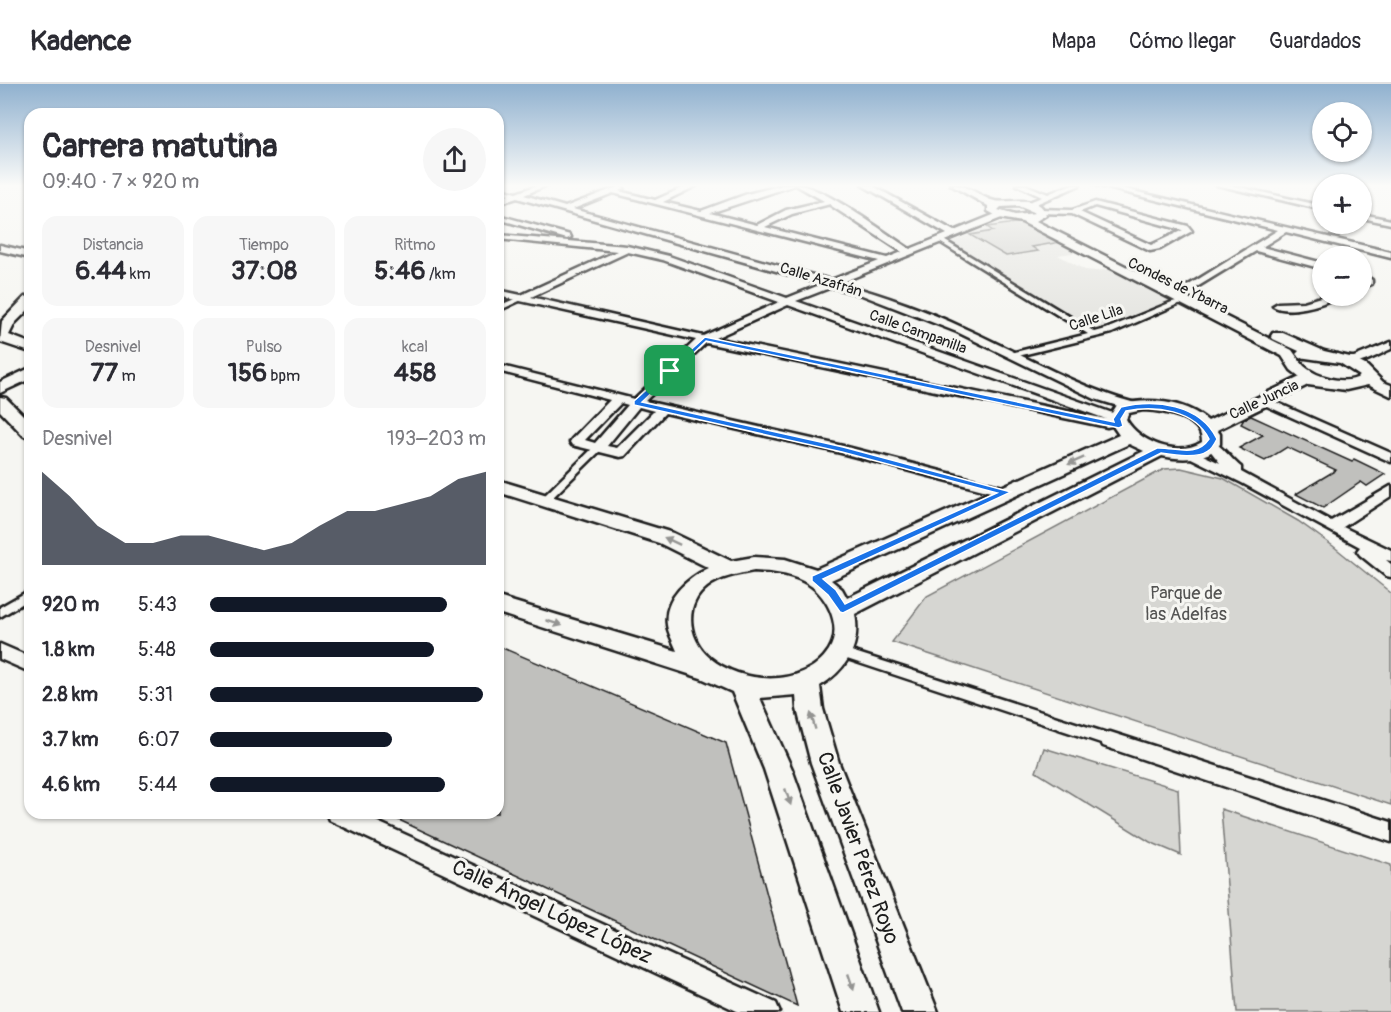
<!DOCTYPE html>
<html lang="es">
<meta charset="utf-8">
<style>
body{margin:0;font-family:Pangolin,sans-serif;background:#f7f7f7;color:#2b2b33;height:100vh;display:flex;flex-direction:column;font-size:22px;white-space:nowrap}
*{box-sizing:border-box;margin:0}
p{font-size:20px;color:#7c7c81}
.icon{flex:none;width:33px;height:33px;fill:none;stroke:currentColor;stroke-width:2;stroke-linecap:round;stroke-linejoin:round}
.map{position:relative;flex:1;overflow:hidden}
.sheet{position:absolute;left:24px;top:24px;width:480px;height:711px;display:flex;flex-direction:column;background:#fff;border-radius:18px;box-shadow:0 2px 4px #0004}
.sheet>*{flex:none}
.buttons{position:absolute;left:1312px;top:18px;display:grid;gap:12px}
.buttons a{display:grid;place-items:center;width:60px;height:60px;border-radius:50%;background:#fff;box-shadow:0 2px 4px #0004;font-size:30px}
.pin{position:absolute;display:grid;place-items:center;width:51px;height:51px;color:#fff;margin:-26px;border-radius:12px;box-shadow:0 3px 9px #0006}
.round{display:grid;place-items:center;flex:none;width:63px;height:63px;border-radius:32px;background:#f7f7f7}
.summary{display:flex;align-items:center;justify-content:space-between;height:102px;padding:0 18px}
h1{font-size:33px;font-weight:800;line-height:45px}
.stats{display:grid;grid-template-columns:repeat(3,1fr);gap:9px;height:102px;padding:6px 18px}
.stats div{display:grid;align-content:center;border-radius:15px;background:#f7f7f7;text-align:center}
.stats b{font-size:26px;font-weight:800}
.stats small{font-size:16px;font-weight:400}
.stats p{font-size:16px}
.chart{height:168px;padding:12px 18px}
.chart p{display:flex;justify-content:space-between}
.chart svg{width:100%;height:108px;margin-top:6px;fill:#111827;opacity:.7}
ul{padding:0 18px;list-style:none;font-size:20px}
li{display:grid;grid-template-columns:96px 72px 1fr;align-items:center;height:45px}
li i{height:15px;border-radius:8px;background:#111827}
header{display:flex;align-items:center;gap:36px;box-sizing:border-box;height:84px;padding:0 30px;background:#fff;border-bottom:2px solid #e1e1e2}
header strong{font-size:28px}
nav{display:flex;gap:33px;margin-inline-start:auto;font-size:21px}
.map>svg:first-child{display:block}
.built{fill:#e6e6e2}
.green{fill:#d6d6d2;stroke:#797977;stroke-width:1.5}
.building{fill:#c0c0bd;stroke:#1c1c1c;stroke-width:1.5}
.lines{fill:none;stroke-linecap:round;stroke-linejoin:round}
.pedestrian-casing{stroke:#1c1c1c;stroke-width:5}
.minor-casing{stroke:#1c1c1c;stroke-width:5}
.secondary-casing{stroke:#1c1c1c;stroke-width:5}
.pedestrian{fill:#f6f6f2;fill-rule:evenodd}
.minor{fill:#f6f6f2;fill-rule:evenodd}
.secondary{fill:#f6f6f2;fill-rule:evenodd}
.oneway{fill:#949492}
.route{fill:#1a73e8;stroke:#fff;stroke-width:1.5;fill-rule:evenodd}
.labels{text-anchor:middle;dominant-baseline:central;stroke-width:6;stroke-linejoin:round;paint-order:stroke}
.far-street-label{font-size:15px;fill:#1c1c1c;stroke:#f6f6f2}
.park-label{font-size:18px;fill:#545453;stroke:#f6f6f2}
.near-street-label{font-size:21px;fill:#1c1c1c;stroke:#f6f6f2}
</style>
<header>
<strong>Kadence</strong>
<nav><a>Mapa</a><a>Cómo llegar</a><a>Guardados</a></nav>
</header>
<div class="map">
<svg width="1391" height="928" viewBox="0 0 1391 928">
<rect width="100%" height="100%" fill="#f6f6f2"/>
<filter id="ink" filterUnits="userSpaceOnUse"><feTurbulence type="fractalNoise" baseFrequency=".0167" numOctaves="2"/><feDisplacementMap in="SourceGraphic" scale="12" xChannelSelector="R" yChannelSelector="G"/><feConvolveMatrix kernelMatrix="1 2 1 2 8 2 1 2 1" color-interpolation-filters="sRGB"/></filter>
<g filter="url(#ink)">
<polygon class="built" points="1005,136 1022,138 1079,168 1058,171 1085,186 1096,187 1111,185 1171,216 1095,246 949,159"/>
<g class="green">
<polygon points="1022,138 1061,158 1032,163 1038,167 1006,172 970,151 993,147 987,143"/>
<polygon points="1181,384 1223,394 1298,437 1333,462 1391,509 1391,721 892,558 927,512 1164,385"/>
<polygon points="1044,664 1178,705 1181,771 1150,758 1036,688"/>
<polygon points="1221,725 1391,781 1391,928 1237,928"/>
</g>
<g class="building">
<polygon points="1251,332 1352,378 1354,375 1385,390 1367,402 1361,398 1323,424 1296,410 1336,386 1287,363 1265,377 1239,364 1263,351 1241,340 1244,335"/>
<polygon points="498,562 726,659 797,922 384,729 498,729"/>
</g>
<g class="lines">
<g class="pedestrian-casing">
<g id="pedestrian">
<polygon points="938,155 942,155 1095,248 1106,245 1172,218 1185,215 1188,217 1176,221 1112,249 1014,273 1010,271 1011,269 1088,250 938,157"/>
<polygon points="524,211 526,212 526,214 498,227 498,222"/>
<polygon points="598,361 602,364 601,366 549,417 543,417 541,415 543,413 595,362"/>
<polygon points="30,506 30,515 0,533 0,523"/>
<polygon points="842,564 1110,650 1115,652 1117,656 1115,660 1110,662 838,572 836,569 838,566"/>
</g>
</g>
<g class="minor-casing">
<g id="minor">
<path d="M538 101H548L524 111 565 123 620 102 624 104 619 107 655 116 689 101H698L663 118 701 127 747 110 783 101H795L710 129 757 141 786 126 824 117 796 101C822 101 885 149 910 165L947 150 862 101H871L954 147 998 129H1004V133L840 199C883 211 926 226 966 245 1022 270 1076 303 1135 319L1137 322 1131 326 1095 315 957 248 862 211 832 203 796 217 1121 332 1123 335 1117 339 1112 337 1111 342 1107 343 706 259 645 317 843 362 1011 405 1013 408 1006 412 841 369 665 329 625 372 620 373 572 361 570 358 572 355 610 316 498 287V281L634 315 696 256 498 212V206L521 211 617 167 498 155V151L627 162 669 172 787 214 822 200 517 114 498 120V115L509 111 498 108V104L516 109ZM613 109 879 177 831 196 573 125ZM830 120V121L902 168 887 174 765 143 792 130ZM628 168 663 176 779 218 703 252 531 213ZM788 221 1106 335 715 254ZM621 319 628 321 595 359 585 356ZM639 323 654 327 617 364 607 362Z"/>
<polygon points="1017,101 1026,101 1048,110 1070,101 1080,101 1029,123 1026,123 1026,119 1042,113"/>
<polygon points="1095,101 1108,101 1391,168 1391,174 1286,148 1262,163 1323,179 1323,185 1256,167 1187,209 1184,208 1184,204 1278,146"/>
<polygon points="1217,101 1230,101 1323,122 1323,126"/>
<path d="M1095 118 1188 142 1192 147 1160 165 1150 167 1072 130 1040 129 1036 127 1040 125 1072 126ZM1095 122 1182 146H1183L1151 161 1080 128Z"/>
<polygon points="1362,130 1391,136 1391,140 1362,134"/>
<polygon points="498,131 570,151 571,153 567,155 498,135"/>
<polygon points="0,161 30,168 30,174 0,167"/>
<polygon points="1362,190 1372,196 1372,200 1362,204"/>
<path d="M1324 212H1337C1325 221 1286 231 1273 222L1278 219 1304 218Z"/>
<path d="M1391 258V265C1377 271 1353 287 1340 276L1345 273H1354Z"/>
<polygon points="1262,312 1391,369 1391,378 1258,318 1258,314"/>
<path d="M1211 356C1219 359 1233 377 1241 383V388L1331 437 1391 402V412L1343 443 1391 466V477L1386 476 1391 480V493L1386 492 1360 471 1357 467 1360 463 1242 399 1181 369 1187 365 1192 366 1220 379 1205 360Z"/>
<polygon points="0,560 30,573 30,588 0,575"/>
<polygon points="1110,648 1391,738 1391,758 1103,662 1100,656 1103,650"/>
<polygon points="326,729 358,729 776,919 780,928 739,928 329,736"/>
</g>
</g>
<g class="secondary-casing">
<g id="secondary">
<path d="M951 101C971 101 978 113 995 117 1010 120 1040 109 1046 131L1036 137 1292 266C1296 271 1299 277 1304 282 1316 293 1347 302 1360 292L1340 279 1299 273 1296 270 1299 267 1273 255 1271 252 1273 249H1283L1324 267 1350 273 1367 282 1383 298 1391 301V312L1368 301 1346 306 1308 301 1217 346 1220 350V360C1207 377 1181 376 1162 372L855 530C861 562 847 585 820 602L823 625 839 679 938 928H902L811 679 797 625 796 611 760 614 792 685 879 928H843L764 685 732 608 701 594 498 529V513L677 567C674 559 668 549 667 541 663 514 688 494 709 484L659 459 498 408V396L673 449 731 477 754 473 785 475 816 485 1119 351 1108 335 1117 321C1147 314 1183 315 1208 337L1300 293 1291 286 1282 272 1022 138 1000 134 988 127V122ZM1018 122 1035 129 1015 131 998 126 1001 123ZM1143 326C1162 327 1203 333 1202 358 1178 373 1139 359 1126 335L1129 329ZM1129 360 1144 367 847 514 842 505 831 496ZM754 487C771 488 787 489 803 497 826 508 844 542 829 566 804 605 741 600 710 574 688 555 683 522 707 503 720 493 738 490 754 487Z"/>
<polygon points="30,212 30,224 15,239 9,251 30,259 30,268 0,258 2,237 25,213"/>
<polygon points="30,284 30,295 0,309 0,298"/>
<polygon points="0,313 6,314 30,338 30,353 24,352 0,327"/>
</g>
</g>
<use href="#pedestrian" class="pedestrian"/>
<use href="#minor" class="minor"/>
<use href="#secondary" class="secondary"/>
</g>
<defs><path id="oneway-solid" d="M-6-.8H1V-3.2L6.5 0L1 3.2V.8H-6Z" transform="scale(1.5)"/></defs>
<g class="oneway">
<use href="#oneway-solid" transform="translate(1076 377) rotate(156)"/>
<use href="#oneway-solid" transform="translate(672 457) rotate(-155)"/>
<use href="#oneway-solid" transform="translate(554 539) rotate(18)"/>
<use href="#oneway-solid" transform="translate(813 637) rotate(-106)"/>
<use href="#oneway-solid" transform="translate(788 713) rotate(71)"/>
<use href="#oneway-solid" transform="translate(851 898) rotate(71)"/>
</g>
</g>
<linearGradient id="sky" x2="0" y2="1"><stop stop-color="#90b1cf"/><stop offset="0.44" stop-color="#fbfbf9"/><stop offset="1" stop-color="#fbfbf9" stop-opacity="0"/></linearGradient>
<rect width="1391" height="231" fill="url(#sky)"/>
<path class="route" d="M705 253 1114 338 1113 335 1121 323C1155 315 1200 320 1217 355 1215 359 1212 365 1208 367 1197 375 1174 371 1161 369L843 529 840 528 828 511 812 497V492L997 409 842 368 634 321V317ZM706 257 1119 344 1123 342 1121 335 1126 327C1155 321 1195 326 1209 355 1196 374 1175 363 1157 364L845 520 836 506 823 495 1011 408 843 363 642 318Z"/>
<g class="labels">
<g class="far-street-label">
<text transform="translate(821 196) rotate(17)">Calle Azafrán</text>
<text transform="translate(1178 202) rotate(26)">Condes de Ybarra</text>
<text transform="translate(1096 234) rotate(-18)">Calle Lila</text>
<text transform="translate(918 248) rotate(20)">Calle Campanilla</text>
<text transform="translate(1264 316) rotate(-25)">Calle Juncia</text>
</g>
<g class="park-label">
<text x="1186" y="509">Parque de<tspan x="1186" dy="21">las Adelfas</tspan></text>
</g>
<g class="near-street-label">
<text transform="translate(858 764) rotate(70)">Calle Javier Pérez Royo</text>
<text transform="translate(552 828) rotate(25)">Calle Ángel López López</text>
</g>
</g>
</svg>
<div class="buttons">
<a><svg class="icon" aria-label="locate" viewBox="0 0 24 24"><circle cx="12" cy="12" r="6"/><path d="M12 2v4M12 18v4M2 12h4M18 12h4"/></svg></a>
<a>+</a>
<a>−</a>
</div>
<div class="pin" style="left:670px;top:287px;background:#1e9e55"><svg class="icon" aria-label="arrive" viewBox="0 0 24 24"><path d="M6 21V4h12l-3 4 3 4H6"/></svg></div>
<section class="sheet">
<div class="summary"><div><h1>Carrera matutina</h1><p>09:40 · 7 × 920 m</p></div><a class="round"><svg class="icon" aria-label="share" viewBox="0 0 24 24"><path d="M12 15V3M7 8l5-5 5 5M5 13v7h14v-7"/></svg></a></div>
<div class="stats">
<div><p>Distancia</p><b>6.44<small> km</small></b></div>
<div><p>Tiempo</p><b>37:08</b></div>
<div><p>Ritmo</p><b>5:46<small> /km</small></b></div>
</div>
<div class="stats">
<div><p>Desnivel</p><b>77<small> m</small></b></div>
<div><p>Pulso</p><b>156<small> bpm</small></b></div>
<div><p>kcal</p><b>458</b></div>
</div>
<div class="chart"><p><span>Desnivel</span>193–203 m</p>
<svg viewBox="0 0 160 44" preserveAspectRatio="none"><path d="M0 44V6L10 16L20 28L30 35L40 35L50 32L60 32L70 35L80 38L90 35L100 28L110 22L120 22L130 19L140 16L150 9L160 6V44z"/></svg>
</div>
<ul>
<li><b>920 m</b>5:43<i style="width:86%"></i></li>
<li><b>1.8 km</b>5:48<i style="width:81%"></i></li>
<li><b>2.8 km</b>5:31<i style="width:99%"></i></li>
<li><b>3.7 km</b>6:07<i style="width:66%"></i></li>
<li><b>4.6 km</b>5:44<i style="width:85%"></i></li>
</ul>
</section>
</div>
